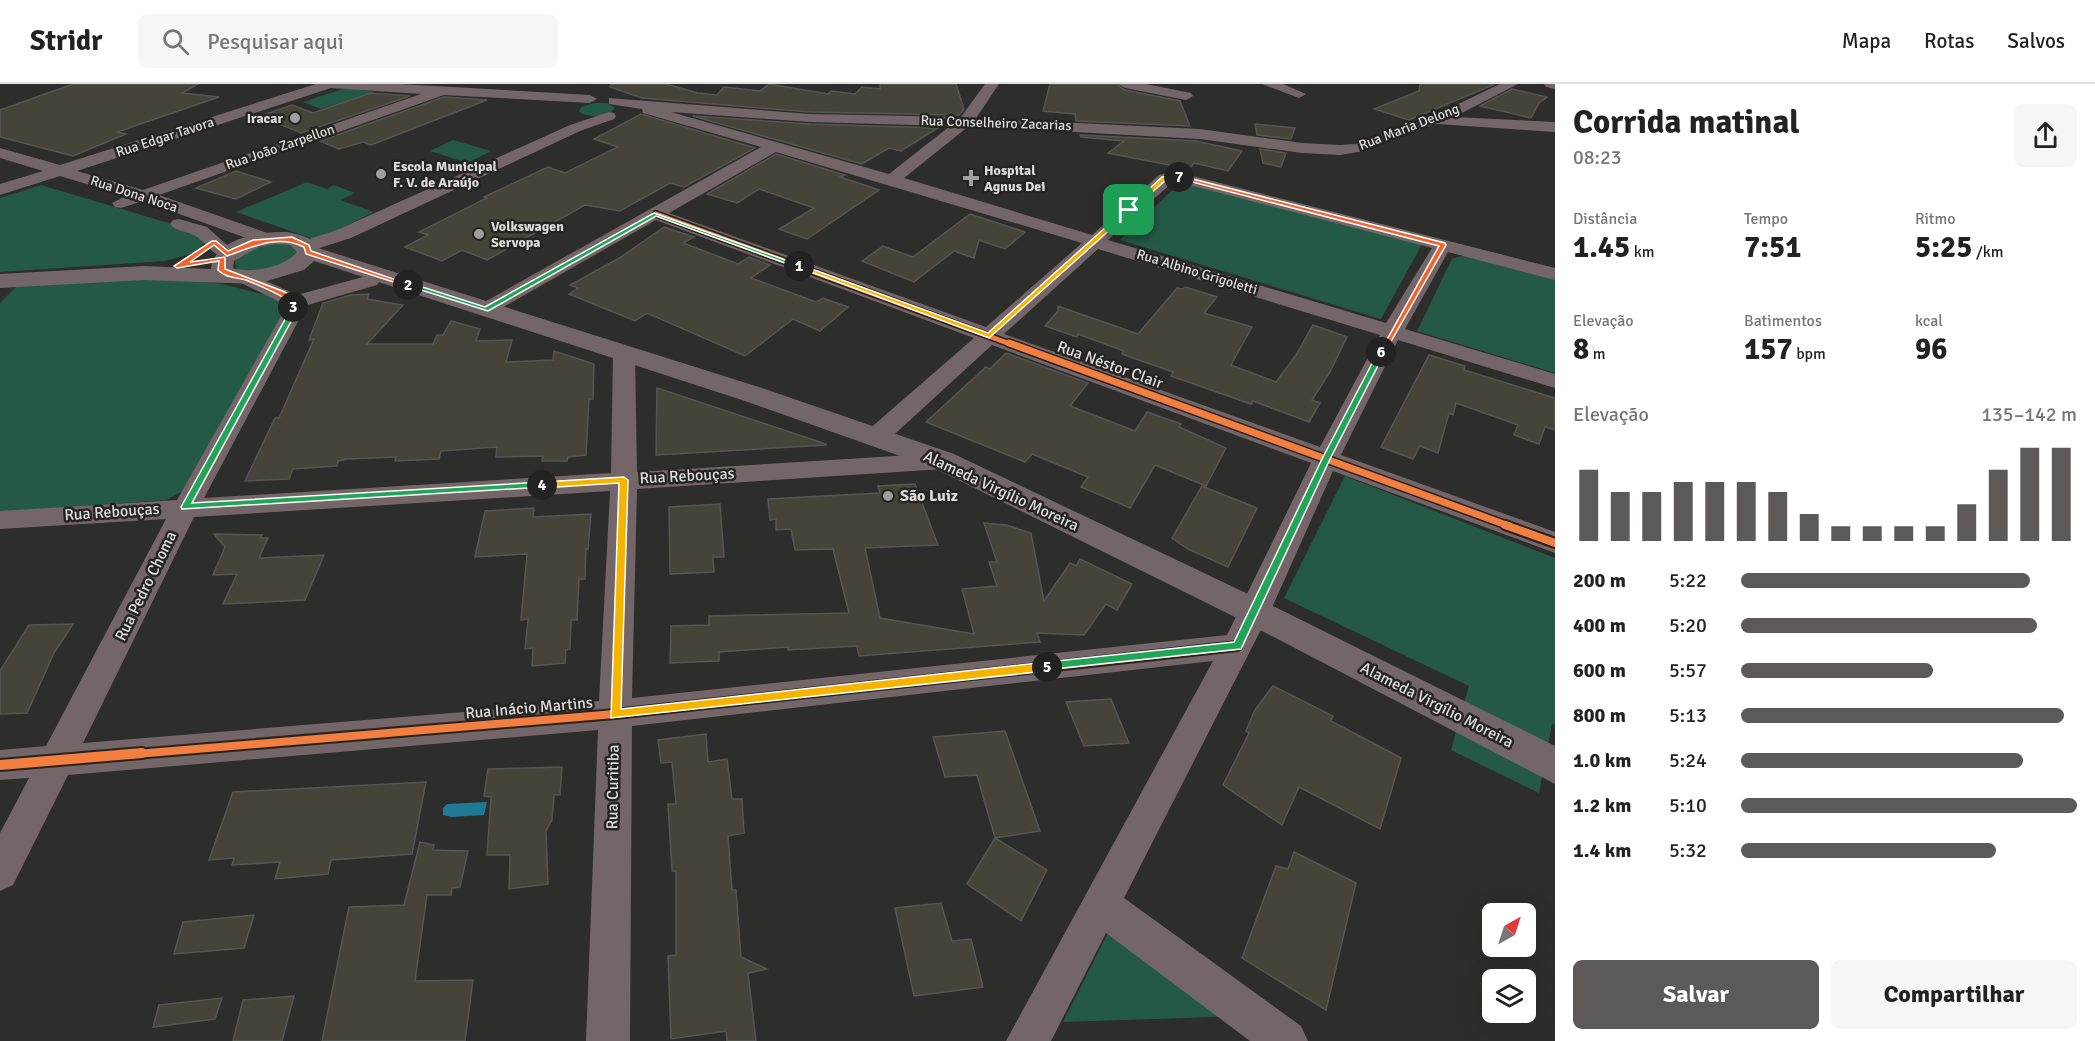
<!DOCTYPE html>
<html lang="pt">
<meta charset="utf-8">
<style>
body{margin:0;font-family:Signika,sans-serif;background:#f6f6f6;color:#222;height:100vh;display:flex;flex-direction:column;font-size:22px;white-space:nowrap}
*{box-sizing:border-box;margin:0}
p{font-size:20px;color:#767676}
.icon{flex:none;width:33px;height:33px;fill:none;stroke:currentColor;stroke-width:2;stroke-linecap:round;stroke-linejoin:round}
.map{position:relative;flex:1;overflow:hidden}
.side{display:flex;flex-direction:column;background:#fff;width:540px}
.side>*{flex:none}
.needle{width:39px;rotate:39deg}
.buttons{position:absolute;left:1482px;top:819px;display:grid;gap:12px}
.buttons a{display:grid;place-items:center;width:54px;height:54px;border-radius:9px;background:#fff;box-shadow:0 6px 24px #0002;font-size:30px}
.pin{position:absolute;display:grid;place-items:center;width:51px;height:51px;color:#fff;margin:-26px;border-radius:12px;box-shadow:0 3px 9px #0006}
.km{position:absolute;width:30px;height:30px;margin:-15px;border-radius:50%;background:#222;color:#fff;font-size:16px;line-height:30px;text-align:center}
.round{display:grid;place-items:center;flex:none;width:63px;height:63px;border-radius:9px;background:#f6f6f6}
.overview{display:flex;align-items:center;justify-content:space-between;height:102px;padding:0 18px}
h1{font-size:33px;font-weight:700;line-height:45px}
.stats{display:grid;grid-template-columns:repeat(3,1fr);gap:9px;height:102px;padding:6px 18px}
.stats div{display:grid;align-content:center}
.stats b{font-size:30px;font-weight:700}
.stats small{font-size:16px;font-weight:400}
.stats p{font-size:16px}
.chart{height:168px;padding:12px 18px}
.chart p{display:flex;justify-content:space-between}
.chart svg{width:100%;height:108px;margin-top:6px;stroke:#5b5a59;stroke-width:6}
.primary-button{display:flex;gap:12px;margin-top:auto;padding:12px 18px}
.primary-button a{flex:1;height:69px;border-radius:9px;background:#5b5a59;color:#fff;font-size:24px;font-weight:700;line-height:69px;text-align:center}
.primary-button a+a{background:#f6f6f6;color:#222}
ul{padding:0 18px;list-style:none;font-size:20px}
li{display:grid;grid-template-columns:96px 72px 1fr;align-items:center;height:45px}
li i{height:15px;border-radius:8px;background:#5b5a59}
header{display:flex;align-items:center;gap:36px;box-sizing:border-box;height:84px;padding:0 30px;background:#fff;border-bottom:2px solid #e0e0e0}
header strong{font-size:28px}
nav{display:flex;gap:33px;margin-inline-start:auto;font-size:21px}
.search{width:420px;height:54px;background:#f6f6f6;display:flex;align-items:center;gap:15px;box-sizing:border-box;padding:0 21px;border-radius:9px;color:#767676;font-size:22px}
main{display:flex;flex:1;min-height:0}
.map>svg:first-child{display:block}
.green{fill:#245a45}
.water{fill:#227996}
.building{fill:#464439;stroke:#555554;stroke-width:1.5}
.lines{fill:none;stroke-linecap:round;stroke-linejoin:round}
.minor{fill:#746568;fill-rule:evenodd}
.major{fill:#736668;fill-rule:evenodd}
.cycleway-far3-casing{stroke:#252421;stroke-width:8}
.cycleway-far2-casing{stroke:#252421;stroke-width:10}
.cycleway-far1-casing{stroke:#252421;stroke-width:12}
.cycleway-casing{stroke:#252421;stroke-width:14}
.cycleway-far3{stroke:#f27e40;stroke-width:5}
.cycleway-far2{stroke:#f27e40;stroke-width:7}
.cycleway-far1{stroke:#f27e40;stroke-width:8}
.cycleway{stroke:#f27e40;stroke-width:10}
.split-1{fill:#f5b400;stroke:#fff;stroke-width:1.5}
.split-2{fill:#22a559;stroke:#fff;stroke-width:1.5}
.split-3{fill:#f0652b;stroke:#fff;stroke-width:1.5}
.split-4{fill:#22a559;stroke:#fff;stroke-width:1.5}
.split-5{fill:#f5b400;stroke:#fff;stroke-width:1.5}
.split-6{fill:#22a559;stroke:#fff;stroke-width:1.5}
.split-7{fill:#f0652b;stroke:#fff;stroke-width:1.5}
.split-8{fill:#f5b400;stroke:#fff;stroke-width:1.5}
.poi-dot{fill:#a09f9d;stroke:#252421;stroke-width:2}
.labels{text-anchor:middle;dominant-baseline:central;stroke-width:5;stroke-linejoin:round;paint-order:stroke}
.far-poi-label{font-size:14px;font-weight:bold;fill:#dedddb;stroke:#252421;text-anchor:start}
.far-street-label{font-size:14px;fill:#dedddb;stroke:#252421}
.street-label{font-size:16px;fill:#dedddb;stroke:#252421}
.poi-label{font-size:16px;font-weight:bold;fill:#dedddb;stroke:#252421;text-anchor:start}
</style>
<header>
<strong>Stridr</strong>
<div class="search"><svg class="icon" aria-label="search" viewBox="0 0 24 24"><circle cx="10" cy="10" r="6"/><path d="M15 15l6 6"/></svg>Pesquisar aqui</div>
<nav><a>Mapa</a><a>Rotas</a><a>Salvos</a></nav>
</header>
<main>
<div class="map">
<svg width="1555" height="957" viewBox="0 0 1555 957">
<rect width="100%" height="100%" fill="#2d2d2b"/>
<g class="green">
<polygon points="346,4 375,8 321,25 303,18"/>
<path d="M595 19H607L615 24C607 34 589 34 579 28L581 23Z"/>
<polygon points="453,56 491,67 468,79 430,67"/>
<polygon points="307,98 327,105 334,101 355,109 340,116 374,128 317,156 236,128"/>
<polygon points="1181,98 1416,157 1421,162 1381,235 1120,156"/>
<polygon points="41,101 185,144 206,156 197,168 165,177 0,188 0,114"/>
<polygon points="270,159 288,159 302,168 279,186 241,187 236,184 235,177 244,168"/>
<polygon points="1462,172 1476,173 1555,194 1555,289 1417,247 1452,175"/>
<polygon points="168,194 222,200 282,215 287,223 183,407 166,416 0,428 0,219 20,199"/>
<polygon points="1345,392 1555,474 1555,641 1552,640 1539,709 1451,666 1469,602 1284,514"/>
<polygon points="1112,841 1243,932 1063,938"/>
</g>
<polygon class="water" points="487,718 484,731 451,733 443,731 443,724 447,720"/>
<g class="building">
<polygon points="73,0 198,0 182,9 219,13 117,48 126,50 73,72 0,53 0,26"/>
<polygon points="611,0 666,0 698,9 717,11 724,3 760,7 769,0 828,10 831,7 855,10 862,3 880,5 880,0 956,0 964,25 959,31 810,28 642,14 610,3"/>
<polygon points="1050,0 1116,0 1125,6 1180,17 1190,42 1076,37 1075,30 1043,27"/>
<polygon points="1420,0 1488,0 1493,1 1409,36 1374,25 1419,7"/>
<polygon points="1512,5 1547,13 1539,19 1531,34 1480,22"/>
<polygon points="371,9 410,12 301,49 260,32 292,21 313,29"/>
<polygon points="444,13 487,16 371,61 363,58 339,65 320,57"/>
<polygon points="641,30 755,64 684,103 670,99 620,127 585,121 487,176 462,166 442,177 405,163 428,151 419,148 487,114 484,113 548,83 565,89 618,63 594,55"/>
<polygon points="693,32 810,40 938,44 901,67 889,64 862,80"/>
<polygon points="1255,40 1295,44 1291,55 1257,51"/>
<polygon points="1080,51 1196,57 1242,67 1228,87 1194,79 1189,85 1108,69 1124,57 1081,53"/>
<polygon points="1260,65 1286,69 1281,83 1263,79"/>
<polygon points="776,70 845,91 840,93 879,106 807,155 779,145 814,124 759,105 737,119 707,110"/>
<polygon points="236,87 271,98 236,115 196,104"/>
<polygon points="970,130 1025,148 1005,165 979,156 974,174 954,167 914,198 862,177 883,162 913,173"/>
<polygon points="664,143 694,153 683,159 738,180 749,173 770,181 751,194 816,218 823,214 848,223 820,247 793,235 745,272 647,229 635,237 569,210 578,204 570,201 621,173"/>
<polygon points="1185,203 1217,213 1204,229 1252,243 1231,281 1276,298 1296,271 1313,241 1347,253 1330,288 1312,316 1320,319 1309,338 1253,317 1251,320 1171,292 1173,288 1122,270 1124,267 1078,250 1077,253 1045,242 1058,227 1058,222 1138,250 1177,204 1183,205"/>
<polygon points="369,210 367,215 403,221 367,260 433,260 437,251 443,251 451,237 480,245 476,257 512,256 506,278 553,276 554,267 594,280 593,315 589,315 586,371 568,373 567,377 542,377 543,372 496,373 497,363 441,367 439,375 395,377 396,373 347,375 338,377 337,382 293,385 289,395 245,397 275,334 279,334 314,255 309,256 323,219 351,211"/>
<polygon points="1006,269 1088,299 1070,322 1135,347 1147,328 1181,340 1179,343 1226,364 1206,402 1155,381 1130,424 1081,403 1088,393 1032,370 1025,378 926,338 986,283 990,285"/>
<polygon points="1429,271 1465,282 1464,286 1555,314 1555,346 1545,343 1539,360 1514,351 1518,341 1456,319 1453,331 1449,329 1438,369 1420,362 1413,375 1381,363"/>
<polygon points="657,304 826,360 826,361 656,371"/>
<polygon points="915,400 938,461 865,464 880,534 974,550 962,505 997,502 989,478 997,478 984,439 1006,441 1031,449 1044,517 1070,479 1076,482 1080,475 1132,500 1117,526 1106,520 1084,551 1037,549 1040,558 859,572 857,562 788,566 788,563 719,568 719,577 670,579 671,542 709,541 709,532 849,529 833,465 795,466 791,445 776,446 776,435 770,436 768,415 880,409 878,402"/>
<polygon points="1202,402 1257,424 1228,483 1188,465 1172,454"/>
<polygon points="720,420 724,473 713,473 714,488 670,490 669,423"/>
<polygon points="534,424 533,433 591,430 588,465 586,465 585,495 579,495 577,536 571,536 570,565 566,566 565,579 532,582 533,564 525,565 528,535 521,536 527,470 475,473 485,427"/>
<polygon points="214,450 262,451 260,454 268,454 259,474 324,471 305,516 223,520 237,490 213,491 225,463"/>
<polygon points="73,540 54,569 27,629 0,630 0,587 29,541"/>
<polygon points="1273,602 1333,632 1331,637 1401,674 1380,745 1299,703 1282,741 1223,701 1249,649 1246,647 1255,626"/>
<polygon points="1111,615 1129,659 1084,662 1066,618"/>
<polygon points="1005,647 1040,747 995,754 977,691 945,693 933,653"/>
<polygon points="706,650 708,678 727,675 732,715 742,715 744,749 728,752 732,806 736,806 741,873 767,885 748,889 756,957 727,957 726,947 671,955 668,872 676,871 676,787 672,787 668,720 676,720 672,678 661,679 658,656"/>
<polygon points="562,683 560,711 554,711 552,736 546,747 548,800 509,805 510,771 487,771 491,713 484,712 488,685"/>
<polygon points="426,698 412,770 331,776 328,790 275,795 280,778 232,781 234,774 209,776 233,708"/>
<polygon points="995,754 1047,786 1021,837 967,800"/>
<polygon points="420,758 434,761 433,766 468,767 460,803 452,804 451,811 427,811 415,897 473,896 465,957 322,957 349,823 404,821"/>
<polygon points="1294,768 1356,799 1326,926 1242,874 1276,782 1288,785"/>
<polygon points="941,819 952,857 971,855 983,903 914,912 895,824"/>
<polygon points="254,831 244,864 174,870 183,838"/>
<polygon points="294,912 282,957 233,957 243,916"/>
<polygon points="222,914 215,935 153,943 159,921"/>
</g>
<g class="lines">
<g class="minor">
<path d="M316 0H400L590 11 597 15 590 19 444 11 159 111 273 151 275 155 273 159 266 161 143 117 121 124 115 123 112 119 126 112 60 92 0 111V100L43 87 0 74V64L60 81ZM331 4 421 10 143 106 77 87Z"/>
<path d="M985 0H999L976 34 1200 45 1302 59 1340 61 1355 60 1431 33 1500 0H1518L1454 33 1555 38V48L1437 40 1387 56 1364 67 1340 71 1302 69 1200 55 969 42 904 94 1092 151 1159 91 1173 87 1555 184V196L1448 168 1405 245 1555 290V304L1398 256 1341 371 1555 448V469L1333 387 1270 528 1124 814 1301 942 1308 957H1250L1106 849 1051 957H1006L1213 577 632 642 630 957H586L598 646 68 691 13 801 0 807V749L29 694 0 696V666L46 662 166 435 0 445V427L177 416 281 232 284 220 239 198 236 194 239 190 246 188 297 211 370 191 377 193 380 197 377 201 304 222 301 232 204 414 611 389 613 270 616 265H632L635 270 637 388 944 369 953 371 957 377 953 383 944 385 637 405 632 614 1227 551 1311 379 992 261 885 359 876 361 867 359 864 353 867 347 974 254 656 136 493 229H479L476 225 479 221 761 63 643 29 642 25 609 20V14L810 30 961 33ZM671 28 810 38 950 42 889 90ZM776 68 1082 159 986 243 669 129ZM1174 97 1432 164 1386 239 1108 156ZM1098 165 1380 251 1320 363 1004 250ZM610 407 599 617 83 659 194 433Z"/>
<polygon points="1118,0 1146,0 1191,9 1193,12 1186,16 1125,4"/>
<polygon points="1262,0 1283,0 1306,10 1299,14"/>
<polygon points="1544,0 1555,0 1555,5 1546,3"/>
<polygon points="609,28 614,29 616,32 614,35 580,47 351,154 307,168 298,162 300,158 337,146 570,41"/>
<path d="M179 135 207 143 237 170 227 176C214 172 207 160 196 152 188 147 176 148 170 140L173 136Z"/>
</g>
<path class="major" d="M287 148C299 151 313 152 318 164L762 304 954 370 1267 519 1555 662V700L1243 537 934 384 742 316 314 177 304 186 257 200 144 196 0 204V190L144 182 211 185C214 154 262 147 287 148ZM275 160 290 161 297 168C285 183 251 190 233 184L234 177 259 163Z"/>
<g class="cycleway-far3-casing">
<polyline id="cycleway-far3" points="656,130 1013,261"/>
</g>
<g class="cycleway-far2-casing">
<polyline id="cycleway-far2" points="1009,259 1509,442"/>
</g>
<g class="cycleway-far1-casing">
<g id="cycleway-far1">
<polyline points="1505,441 1555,459"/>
<polyline points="124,671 615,630 1237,562"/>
</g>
</g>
<g class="cycleway-casing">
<polyline id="cycleway" points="0,681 142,669"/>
</g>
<use href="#cycleway-far3" class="cycleway-far3"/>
<use href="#cycleway-far2" class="cycleway-far2"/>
<use href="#cycleway-far1" class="cycleway-far1"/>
<use href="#cycleway" class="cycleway"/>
</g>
<polygon class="split-1" points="1127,124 1132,126 989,254 795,182 801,181 988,249"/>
<polygon class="split-2" points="654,129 802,182 796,183 656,132 488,227 405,201 410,199 485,223"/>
<path class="split-3" d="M292 153 309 161 311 167 411 201 406 202 306 170 304 163C277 150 253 163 227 172L214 161 190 178 225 173V185L285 208 297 216 296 223 293 225 289 223 291 218C277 209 261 202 246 196 235 193 226 194 218 186L219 177 177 184 174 182 212 157H216L228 167 253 156Z"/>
<polygon class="split-4" points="293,221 296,223 294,232 192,419 542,398 545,399 545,403 182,425 181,423"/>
<polygon class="split-5" points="624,393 628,396 621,625 1047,578 1053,583 1047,587 611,634 619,399 542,404 538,401 542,398"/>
<polygon class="split-6" points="1381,266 1385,268 1330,375 1241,565 1044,586 1042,583 1047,578 1234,558 1322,375 1378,268"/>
<polygon class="split-7" points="1177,91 1445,159 1446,161 1385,268 1379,270 1439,162 1177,94"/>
<polygon class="split-8" points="1179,91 1181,94 1166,96 1131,127 1126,126 1162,93"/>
<g class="poi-dot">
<circle cx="295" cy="34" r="6"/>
<circle cx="381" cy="90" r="6"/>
<path d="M968 85h6v6h6v6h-6v6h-6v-6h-6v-6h6z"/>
<circle cx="479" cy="150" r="6"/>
<circle cx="888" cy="412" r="6"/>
</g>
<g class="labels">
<g class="far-poi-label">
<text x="283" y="34" text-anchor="end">Iracar</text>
<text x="393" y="82">Escola Municipal<tspan x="393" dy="16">F. V. de Araújo</tspan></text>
<text x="984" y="86">Hospital<tspan x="984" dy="16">Agnus Dei</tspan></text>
<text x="491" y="142">Volkswagen<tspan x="491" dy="16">Servopa</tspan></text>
</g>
<g class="far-street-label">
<text transform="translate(996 39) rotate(2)">Rua Conselheiro Zacarias</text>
<text transform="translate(1409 43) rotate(-21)">Rua Maria Delong</text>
<text transform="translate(165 53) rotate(-18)">Rua Edgar Tavora</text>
<text transform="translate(280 63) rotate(-19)">Rua João Zarpellon</text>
<text transform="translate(134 110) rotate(18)">Rua Dona Noca</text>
<text transform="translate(1197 188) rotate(17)">Rua Albino Grigoletti</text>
</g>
<g class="street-label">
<text transform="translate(1110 281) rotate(20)">Rua Néstor Clair</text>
<text transform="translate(687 392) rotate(-3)">Rua Rebouças</text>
<text transform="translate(1001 407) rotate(25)">Alameda Virgílio Moreira</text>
<text transform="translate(112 428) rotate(-4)">Rua Rebouças</text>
<text transform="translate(146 502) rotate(-64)">Rua Pedro Choma</text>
<text transform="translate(1437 621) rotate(27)">Alameda Virgílio Moreira</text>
<text transform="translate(529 624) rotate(-5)">Rua Inácio Martins</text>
<text transform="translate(613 703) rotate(-89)">Rua Curitiba</text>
</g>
<g class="poi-label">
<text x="900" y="412">São Luiz</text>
</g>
</g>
</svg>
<div class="buttons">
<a><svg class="needle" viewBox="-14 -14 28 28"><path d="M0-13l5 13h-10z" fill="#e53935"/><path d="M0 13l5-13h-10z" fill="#767676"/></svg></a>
<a><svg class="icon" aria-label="layers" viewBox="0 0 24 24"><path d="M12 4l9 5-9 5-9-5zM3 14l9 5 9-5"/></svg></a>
</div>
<div class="pin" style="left:1129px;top:126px;background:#1e9e55"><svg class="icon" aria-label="arrive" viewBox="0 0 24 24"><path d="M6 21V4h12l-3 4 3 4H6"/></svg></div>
<b class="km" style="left:799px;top:182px">1</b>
<b class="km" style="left:408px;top:201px">2</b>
<b class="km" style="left:293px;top:223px">3</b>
<b class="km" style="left:542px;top:401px">4</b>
<b class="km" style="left:1047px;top:583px">5</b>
<b class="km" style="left:1381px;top:268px">6</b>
<b class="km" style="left:1179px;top:93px">7</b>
</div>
<section class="side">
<div class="overview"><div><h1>Corrida matinal</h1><p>08:23</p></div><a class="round"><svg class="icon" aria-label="share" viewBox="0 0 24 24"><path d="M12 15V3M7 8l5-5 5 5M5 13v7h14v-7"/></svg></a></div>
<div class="stats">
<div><p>Distância</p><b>1.45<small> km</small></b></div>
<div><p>Tempo</p><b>7:51</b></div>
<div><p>Ritmo</p><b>5:25<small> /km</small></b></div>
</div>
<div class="stats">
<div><p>Elevação</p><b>8<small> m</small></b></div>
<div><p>Batimentos</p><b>157<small> bpm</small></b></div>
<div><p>kcal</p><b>96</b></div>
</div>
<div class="chart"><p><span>Elevação</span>135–142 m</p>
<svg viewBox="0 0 160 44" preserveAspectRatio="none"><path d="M5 44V15M15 44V24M25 44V24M35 44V20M45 44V20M55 44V20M65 44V24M75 44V33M85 44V38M95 44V38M105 44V38M115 44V38M125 44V29M135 44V15M145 44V6M155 44V6"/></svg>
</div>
<ul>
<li><b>200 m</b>5:22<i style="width:86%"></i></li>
<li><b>400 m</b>5:20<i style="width:88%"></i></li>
<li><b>600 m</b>5:57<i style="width:57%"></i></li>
<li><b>800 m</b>5:13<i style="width:96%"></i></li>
<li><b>1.0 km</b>5:24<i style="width:84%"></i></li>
<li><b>1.2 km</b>5:10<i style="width:100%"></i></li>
<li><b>1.4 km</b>5:32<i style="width:76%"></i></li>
</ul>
<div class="primary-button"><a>Salvar</a><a>Compartilhar</a></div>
</section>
</main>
